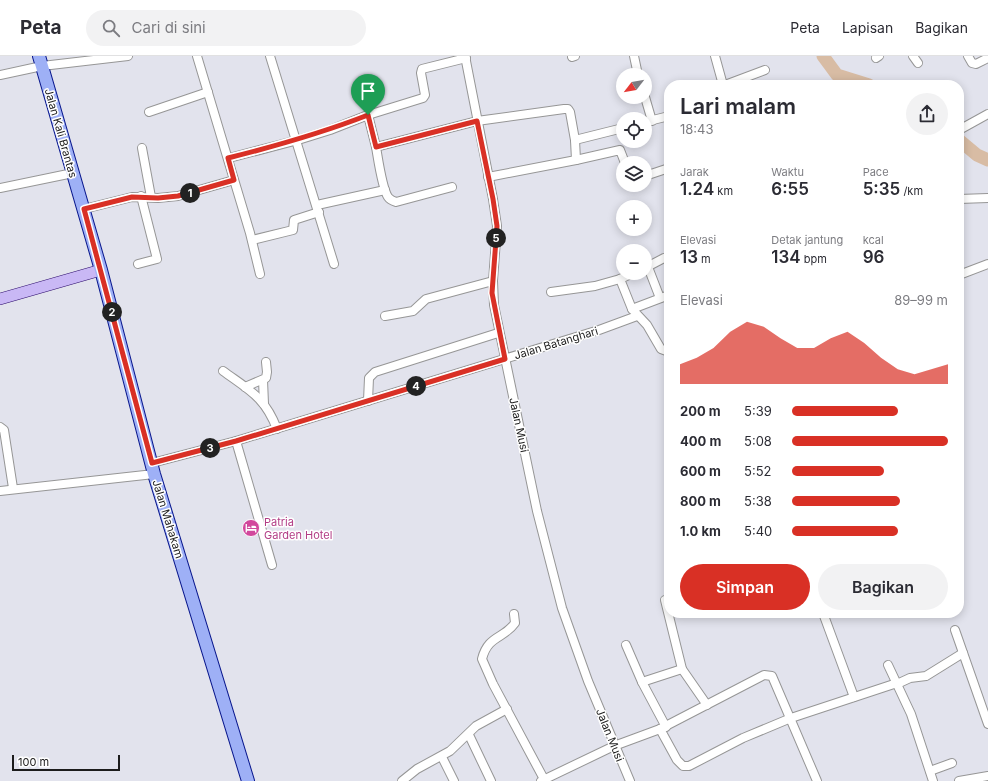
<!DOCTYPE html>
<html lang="id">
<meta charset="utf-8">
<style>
body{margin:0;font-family:Inter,sans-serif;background:#f2f2f3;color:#2b2b33;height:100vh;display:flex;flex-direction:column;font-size:15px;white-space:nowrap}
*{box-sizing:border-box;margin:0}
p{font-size:13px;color:#7c7c81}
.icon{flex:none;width:22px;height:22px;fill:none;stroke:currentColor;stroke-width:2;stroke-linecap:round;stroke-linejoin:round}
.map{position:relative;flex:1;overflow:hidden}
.drawer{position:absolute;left:664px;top:24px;width:300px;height:538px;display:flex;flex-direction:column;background:#fff;border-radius:16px;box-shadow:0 2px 10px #0003}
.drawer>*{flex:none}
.needle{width:26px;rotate:239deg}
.tools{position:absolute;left:616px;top:12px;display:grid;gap:8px}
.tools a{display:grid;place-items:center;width:36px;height:36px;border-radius:50%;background:#fff;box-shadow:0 2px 10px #0003;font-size:20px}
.scale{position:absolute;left:12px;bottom:10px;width:108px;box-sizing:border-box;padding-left:4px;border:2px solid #1c1c1c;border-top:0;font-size:11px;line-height:14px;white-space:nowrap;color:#1c1c1c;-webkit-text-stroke:3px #fff;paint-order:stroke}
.pin{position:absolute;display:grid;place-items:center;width:34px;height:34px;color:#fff;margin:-41px -17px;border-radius:50% 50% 50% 0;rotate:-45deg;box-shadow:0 0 4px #0007}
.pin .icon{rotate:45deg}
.km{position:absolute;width:20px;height:20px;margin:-10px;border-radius:50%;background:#222;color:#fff;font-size:11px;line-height:20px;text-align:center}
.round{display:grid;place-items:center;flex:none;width:42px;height:42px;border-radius:21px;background:#f2f2f3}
.headline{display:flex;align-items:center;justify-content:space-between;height:68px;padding:0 16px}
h1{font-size:22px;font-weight:600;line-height:30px}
.figures{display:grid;grid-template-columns:repeat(3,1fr);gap:6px;height:68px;padding:4px 16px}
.figures div{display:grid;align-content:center}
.figures b{font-size:17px;font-weight:600}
.figures small{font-size:11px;font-weight:400}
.figures p{font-size:11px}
.chart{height:112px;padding:8px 16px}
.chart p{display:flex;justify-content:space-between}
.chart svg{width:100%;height:72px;margin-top:4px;fill:#d93025;opacity:.7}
.primary-button{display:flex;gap:8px;margin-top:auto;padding:8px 16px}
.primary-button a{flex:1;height:46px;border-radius:24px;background:#d93025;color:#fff;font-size:16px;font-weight:600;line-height:46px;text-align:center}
.primary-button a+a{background:#f2f2f3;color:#2b2b33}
ul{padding:0 16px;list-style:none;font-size:13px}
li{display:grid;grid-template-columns:64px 48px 1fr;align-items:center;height:30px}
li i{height:10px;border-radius:5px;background:#d93025}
header{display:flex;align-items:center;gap:24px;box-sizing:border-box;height:56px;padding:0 20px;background:#fff;border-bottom:1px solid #e1e1e2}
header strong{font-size:19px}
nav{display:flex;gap:22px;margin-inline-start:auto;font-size:14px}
.search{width:280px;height:36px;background:#f2f2f3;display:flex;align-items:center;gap:10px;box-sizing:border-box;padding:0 14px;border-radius:22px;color:#7c7c81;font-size:15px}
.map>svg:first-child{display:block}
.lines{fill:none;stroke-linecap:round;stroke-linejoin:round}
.river{stroke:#d8bca4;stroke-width:13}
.street-casing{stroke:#969696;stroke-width:10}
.secondary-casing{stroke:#2b0b6b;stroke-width:12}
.primary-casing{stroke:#08168c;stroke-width:14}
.street{stroke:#fff;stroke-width:8}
.secondary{stroke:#c9b8f5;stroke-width:11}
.primary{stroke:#9eb0f6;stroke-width:12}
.route-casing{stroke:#fff;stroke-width:8}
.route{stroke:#d93025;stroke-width:5}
.labels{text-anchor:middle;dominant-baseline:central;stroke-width:3;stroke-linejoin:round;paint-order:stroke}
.street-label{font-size:11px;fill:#1c1c1c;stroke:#fff}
.hotel-label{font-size:11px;fill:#b23c85;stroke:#fff;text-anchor:start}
</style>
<header>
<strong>Peta</strong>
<div class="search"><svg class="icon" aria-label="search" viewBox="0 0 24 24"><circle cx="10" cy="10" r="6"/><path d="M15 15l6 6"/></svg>Cari di sini</div>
<nav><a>Peta</a><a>Lapisan</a><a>Bagikan</a></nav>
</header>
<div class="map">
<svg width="988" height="725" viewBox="0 0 988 725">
<rect width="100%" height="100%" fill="#e2e3ed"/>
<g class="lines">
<g class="river">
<polyline points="823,0 837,19 869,29"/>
<polyline points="959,84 977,99 988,104"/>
</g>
<g class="street-casing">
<g id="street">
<polyline points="197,0 250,177 260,218"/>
<polyline points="270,0 334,208"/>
<polyline points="465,0 493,143 497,170 493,225 494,249 537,455 562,552 588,625 630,725"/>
<polyline points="634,0 638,19"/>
<polyline points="715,0 723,29"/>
<polyline points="913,0 918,7"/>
<polyline points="968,0 972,7 976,8 988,2"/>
<polyline points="572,1 575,0"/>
<polyline points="876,2 879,0"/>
<polyline points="0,19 42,10 128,0"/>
<polyline points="725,29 765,14"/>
<polyline points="645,41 652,65"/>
<polyline points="149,56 208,36"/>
<polyline points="368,59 376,91"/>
<polyline points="645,66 669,60"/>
<polyline points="959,74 988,58"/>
<polyline points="142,92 151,141"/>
<polyline points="229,102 298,84 330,74 368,59 423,42 425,39 421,17 422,13 466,2"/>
<polyline points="576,104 620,94 625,107"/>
<polyline points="645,120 669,112"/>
<polyline points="488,121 576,104 575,84"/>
<path d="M452 131 396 146C393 145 390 144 388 141 382 132 378 102 376 91L477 65 564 53H568L570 56 575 84 623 72"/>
<polyline points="0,132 73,117"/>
<polyline points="959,143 988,142"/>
<polyline points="317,149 385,134"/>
<polyline points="84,153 132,141 158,142 178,140 234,124"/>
<polyline points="252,184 293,174 294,164 319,156"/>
<polyline points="138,208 157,203 141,140"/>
<polyline points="648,211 660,242"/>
<polyline points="645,212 664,202"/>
<polyline points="959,219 988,208"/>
<polyline points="551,236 595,230 620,223"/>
<polyline points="669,239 632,253 647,269 661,293 669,296"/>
<polyline points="632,253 620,223 633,217"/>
<polyline points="385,260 413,255 426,243 493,225"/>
<path d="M223 315C249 334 265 341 277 373"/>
<polyline points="263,324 264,348"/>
<polyline points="245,331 266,322 267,316 266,306"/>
<polyline points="368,345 369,322 375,316 498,277"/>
<polyline points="0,371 4,374 13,432"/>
<polyline points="236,385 272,509"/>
<polyline points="152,407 236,385 599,274 637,260"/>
<polyline points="0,435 154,418"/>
<polyline points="665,544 682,613 707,649"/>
<polyline points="823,557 854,641"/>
<path d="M514 558 515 567C504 583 488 579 482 603L493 628 545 725"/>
<polyline points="955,574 988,668"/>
<polyline points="626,589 642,626 666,671"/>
<polyline points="888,609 911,658 933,725"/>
<polyline points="642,626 682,613"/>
<polyline points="897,628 910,622 926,620 963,597"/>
<polyline points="660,673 677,704 683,710 689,710 743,682 791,662 897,627"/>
<polyline points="469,679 491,725"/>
<polyline points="442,701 454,725"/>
<polyline points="930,715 952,707"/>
<polyline points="402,725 417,713 450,695 476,670 507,653"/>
<polyline points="541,725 614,690 660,673 764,619 772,620 817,725"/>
<polyline points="959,725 988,720"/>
</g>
</g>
<g class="secondary-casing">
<polyline id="secondary" points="0,243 101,214"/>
</g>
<g class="primary-casing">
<polyline id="primary" points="39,0 101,214 154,418 248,725"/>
</g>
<use href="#street" class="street"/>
<use href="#secondary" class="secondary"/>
<use href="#primary" class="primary"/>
</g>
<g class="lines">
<g class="route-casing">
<path id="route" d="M368 59 376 91 477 65 493 143 497 170 492 237 505 303 236 385 152 407 84 153 132 141 158 142 178 140 234 124 228 102C276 90 322 77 368 59Z"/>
</g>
<use href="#route" class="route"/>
</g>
<defs>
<g id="hotel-disc" transform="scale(0.9)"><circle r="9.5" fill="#d1479c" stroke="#fff"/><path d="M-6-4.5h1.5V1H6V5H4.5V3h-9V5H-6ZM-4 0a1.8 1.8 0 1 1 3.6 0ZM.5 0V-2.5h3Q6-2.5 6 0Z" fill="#fff"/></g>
</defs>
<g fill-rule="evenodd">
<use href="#hotel-disc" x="251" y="472"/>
</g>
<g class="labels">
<g class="street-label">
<text transform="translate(61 77) rotate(74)">Jalan Kali Brantas</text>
<text transform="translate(556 287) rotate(-17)">Jalan Batanghari</text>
<text transform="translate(519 369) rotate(78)">Jalan Musi</text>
<text transform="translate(168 463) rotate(73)">Jalan Mahakam</text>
<text transform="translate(610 679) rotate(68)">Jalan Musi</text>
</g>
<g class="hotel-label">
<text x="264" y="466">Patria<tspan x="264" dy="13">Garden Hotel</tspan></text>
</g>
</g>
</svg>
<div class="tools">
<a><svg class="needle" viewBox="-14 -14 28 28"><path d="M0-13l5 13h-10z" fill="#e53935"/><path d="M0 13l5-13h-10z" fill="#7c7c81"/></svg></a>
<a><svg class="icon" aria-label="locate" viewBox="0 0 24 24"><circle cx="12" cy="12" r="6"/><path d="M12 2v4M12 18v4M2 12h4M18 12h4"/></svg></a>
<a><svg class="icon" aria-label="layers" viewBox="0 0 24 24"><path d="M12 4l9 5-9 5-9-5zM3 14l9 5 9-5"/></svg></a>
<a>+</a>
<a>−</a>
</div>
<div class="scale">100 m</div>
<div class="pin" style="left:368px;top:59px;background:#1e9e55"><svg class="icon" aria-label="arrive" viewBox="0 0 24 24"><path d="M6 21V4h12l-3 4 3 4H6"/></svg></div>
<b class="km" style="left:190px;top:137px">1</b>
<b class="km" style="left:112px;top:256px">2</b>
<b class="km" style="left:210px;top:392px">3</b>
<b class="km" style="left:416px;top:330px">4</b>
<b class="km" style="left:496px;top:182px">5</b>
<section class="drawer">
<div class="headline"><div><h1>Lari malam</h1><p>18:43</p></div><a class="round"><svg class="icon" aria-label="share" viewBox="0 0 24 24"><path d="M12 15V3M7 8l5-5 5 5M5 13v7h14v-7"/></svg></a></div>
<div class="figures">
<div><p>Jarak</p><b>1.24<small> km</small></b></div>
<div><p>Waktu</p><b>6:55</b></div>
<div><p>Pace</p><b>5:35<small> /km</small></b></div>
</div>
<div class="figures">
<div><p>Elevasi</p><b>13<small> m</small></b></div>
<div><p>Detak jantung</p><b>134<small> bpm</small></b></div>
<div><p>kcal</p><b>96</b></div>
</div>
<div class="chart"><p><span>Elevasi</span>89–99 m</p>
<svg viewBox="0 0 160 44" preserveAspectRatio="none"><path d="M0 44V32L10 28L20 22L30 12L40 6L50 9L60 16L70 22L80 22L90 16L100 12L110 19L120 28L130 35L140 38L150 35L160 32V44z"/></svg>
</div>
<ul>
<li><b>200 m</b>5:39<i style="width:68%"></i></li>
<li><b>400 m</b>5:08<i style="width:100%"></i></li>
<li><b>600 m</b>5:52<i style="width:59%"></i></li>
<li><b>800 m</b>5:38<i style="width:69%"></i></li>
<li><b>1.0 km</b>5:40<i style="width:68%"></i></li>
</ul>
<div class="primary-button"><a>Simpan</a><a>Bagikan</a></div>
</section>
</div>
